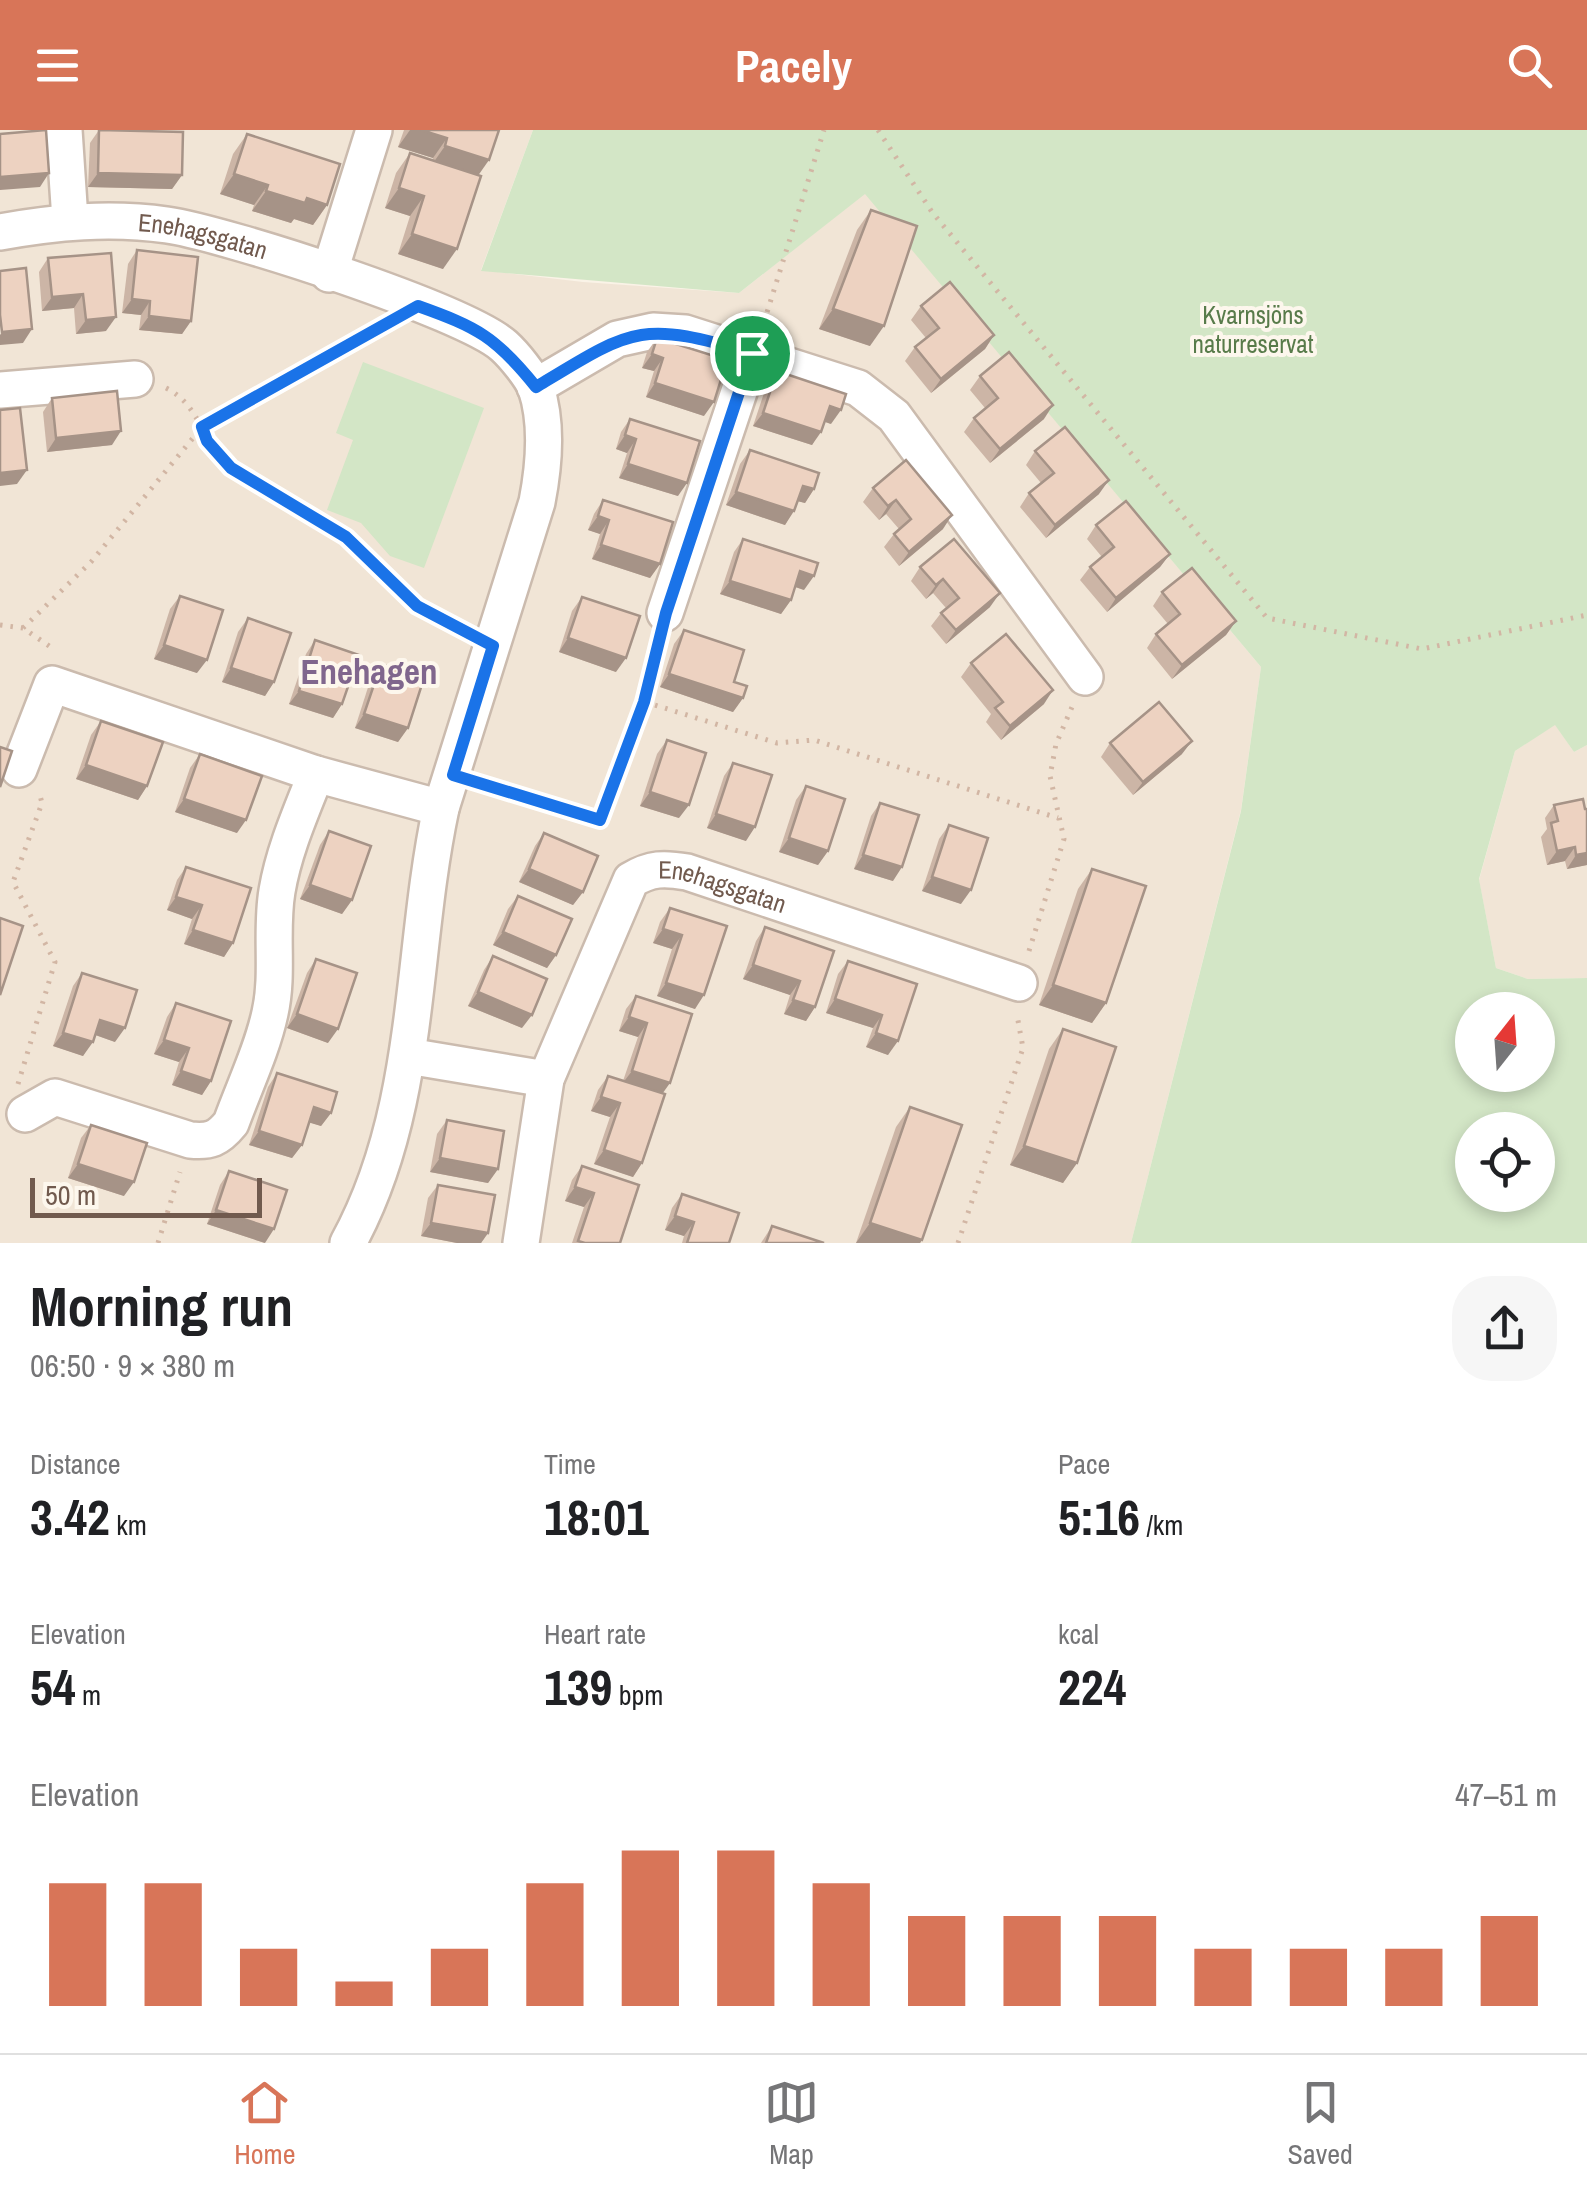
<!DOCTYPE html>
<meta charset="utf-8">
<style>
body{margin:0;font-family:"Archivo Narrow",sans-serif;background:#f6f6f6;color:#202124;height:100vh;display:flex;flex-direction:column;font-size:38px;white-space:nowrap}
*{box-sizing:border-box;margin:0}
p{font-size:32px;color:#757577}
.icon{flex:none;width:55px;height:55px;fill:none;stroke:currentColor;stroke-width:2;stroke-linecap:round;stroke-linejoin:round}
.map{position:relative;height:1113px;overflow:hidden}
.drawer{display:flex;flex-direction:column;background:#fff;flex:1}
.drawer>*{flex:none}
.needle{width:65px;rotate:17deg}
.controls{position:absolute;left:1455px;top:862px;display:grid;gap:20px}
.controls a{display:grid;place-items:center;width:100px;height:100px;border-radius:50%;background:#fff;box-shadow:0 5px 15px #0003;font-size:50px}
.scale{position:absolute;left:30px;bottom:25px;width:232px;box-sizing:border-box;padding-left:10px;border:5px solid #715a4e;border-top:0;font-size:28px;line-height:35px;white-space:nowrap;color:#715a4e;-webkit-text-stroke:8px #fdf7ed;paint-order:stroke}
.pin{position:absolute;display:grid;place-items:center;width:85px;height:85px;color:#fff;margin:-42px;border:5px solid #fff;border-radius:50%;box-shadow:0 2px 10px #0007}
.round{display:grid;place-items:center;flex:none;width:105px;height:105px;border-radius:40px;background:#f6f6f6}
.overview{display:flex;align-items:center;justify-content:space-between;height:170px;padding:0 30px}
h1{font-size:55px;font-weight:700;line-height:75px}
.stats{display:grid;grid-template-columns:repeat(3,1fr);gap:15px;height:170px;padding:10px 30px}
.stats div{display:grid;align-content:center}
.stats b{font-size:50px;font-weight:700}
.stats small{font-size:28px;font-weight:400}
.stats p{font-size:28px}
.chart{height:280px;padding:20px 30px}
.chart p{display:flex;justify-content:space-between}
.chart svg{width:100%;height:180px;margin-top:10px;stroke:#d87558;stroke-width:6}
header{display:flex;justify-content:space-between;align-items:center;height:130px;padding:0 30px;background:#d87558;color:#fff;font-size:45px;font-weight:700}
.menu{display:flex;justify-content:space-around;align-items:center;height:140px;border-top:2px solid #e0e0e0;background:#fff;font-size:28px;color:#757577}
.menu a{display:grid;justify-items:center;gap:5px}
.menu .current{color:#d87558}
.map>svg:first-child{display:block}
.residential{fill:#f1e5d6}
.green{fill:#d3e6c6;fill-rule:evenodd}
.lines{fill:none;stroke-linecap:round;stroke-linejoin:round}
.minor-casing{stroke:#cbbbae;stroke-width:40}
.path{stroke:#d2b6a4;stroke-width:5;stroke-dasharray:2.5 8;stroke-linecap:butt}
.minor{stroke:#fff;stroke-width:35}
.wall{fill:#ccb5a6}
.shaded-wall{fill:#a69387}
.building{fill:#edd2c1;stroke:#a69387;stroke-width:2.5}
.route-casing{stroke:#fff;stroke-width:20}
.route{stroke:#1a73e8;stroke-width:12}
.labels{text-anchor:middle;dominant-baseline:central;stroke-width:8;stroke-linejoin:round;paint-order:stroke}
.street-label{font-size:25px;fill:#715a4e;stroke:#fdf7ed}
.park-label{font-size:25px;fill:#587b4a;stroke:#fdf7ed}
.district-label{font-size:35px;font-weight:bold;fill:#80668d;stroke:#fdf7ed}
</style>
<header><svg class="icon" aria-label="menu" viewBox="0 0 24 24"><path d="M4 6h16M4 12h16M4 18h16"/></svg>Pacely<svg class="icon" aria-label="search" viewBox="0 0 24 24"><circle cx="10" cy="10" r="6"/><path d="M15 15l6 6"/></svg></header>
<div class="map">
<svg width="1587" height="1113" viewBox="0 0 1587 1113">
<rect width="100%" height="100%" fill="#faf3e7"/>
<g class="residential">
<polygon points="0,0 533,0 481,140 583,152 739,163 865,63 1261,537 1241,680 1131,1113 0,1113"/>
<polygon points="1555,594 1574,622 1587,615 1587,848 1528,849 1496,838 1479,750 1515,621"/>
</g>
<g class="green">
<path d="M533 0H1587V615L1574 622 1555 595 1515 621 1479 749 1496 838 1528 849 1587 848V1113H1131L1241 681 1261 537 865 64 739 163 481 141ZM1472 880H1538V945H1472ZM1472 1000H1538V1065H1472Z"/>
<polygon points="363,232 484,278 424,438 390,426 361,393 327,380 353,310 336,303"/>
</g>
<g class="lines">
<g class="minor-casing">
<g id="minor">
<polyline points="64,0 70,90"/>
<path id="s1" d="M0 102C56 92 110 87 167 95 224 103 465 181 504 216 514 225 531 246 536 258 548 294 544 336 537 372L441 678C410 823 422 978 348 1113"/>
<polyline points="329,144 374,0"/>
<polyline points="535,257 617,209 653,201 685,203 858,258 894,286 1085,547"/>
<polyline points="0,260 135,249"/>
<polyline points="665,483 752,223"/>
<polyline points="19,639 52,554 316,644 441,678"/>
<polyline points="408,926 546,949"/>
<path d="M25 984 55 967 190 1010C210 1012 218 1009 231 993 244 957 262 920 270 883 279 843 270 802 277 761 284 720 301 682 316 644"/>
<path id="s2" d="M521 1113 546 949 631 750C651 738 664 738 687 742L1019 853"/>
</g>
</g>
<g class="path">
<polyline points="878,0 932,82 1267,488 1422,519 1587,485"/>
<polyline points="764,192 824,0"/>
<path d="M166 258C200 275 201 310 227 334 260 365 308 380 345 407 389 439 410 479 464 503"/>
<polyline points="0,495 23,498 55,520"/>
<polyline points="23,498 91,432 202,297 383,195"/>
<polyline points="645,572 777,613 814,610 1058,688"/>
<polyline points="480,653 600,690 645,572 661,512"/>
<polyline points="1029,821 1064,709 1050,646 1056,614 1072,577"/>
<polyline points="18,954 55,832 13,752 42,673 39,662"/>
<polyline points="158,1113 180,1042"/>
<polyline points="958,1113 1023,918 1017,885"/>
</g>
<use href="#minor" class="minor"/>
</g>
<g class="wall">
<polygon points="99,0 182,45 172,59 88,57 90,13"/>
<polygon points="404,0 499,0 478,45 443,139 398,124 410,86 385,78 396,43 410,23 432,30 433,28 398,17"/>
<polygon points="247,4 327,75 313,95 294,89 291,93 252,81 254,75 220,64 233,24"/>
<polygon points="871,80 870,216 819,199 857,100"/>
<polygon points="137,120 191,191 182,204 139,200 141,185 122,183 128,134"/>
<polygon points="111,123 106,201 76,204 74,178 42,181 39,142 48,128"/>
<polygon points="921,176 994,205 985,219 931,263 905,231 915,217 926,208 911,190"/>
<polygon points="657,208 704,286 646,267 654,241 642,238 647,222"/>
<polygon points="777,241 831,294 825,292 812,315 753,296 767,254"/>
<polygon points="980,246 1044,289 990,333 964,302 974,288 985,278 970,260"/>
<polygon points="52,268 112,315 47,322 43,282"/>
<polygon points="630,289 678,366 619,348 627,323 616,319 621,302"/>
<polygon points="750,320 814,359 805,373 798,371 785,395 726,375 740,334"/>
<polygon points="1035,321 1099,364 1046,408 1020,377 1029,363 1041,353 1026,335"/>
<polygon points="873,358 943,399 899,436 884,417 894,404 899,399 886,384 879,390 863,372"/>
<polygon points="603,370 660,434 650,448 592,429 600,404 588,400 594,384"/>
<polygon points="1096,395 1170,424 1160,437 1107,482 1080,450 1090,437 1102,427 1087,409"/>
<polygon points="743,409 804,460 795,457 791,470 781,484 720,464 734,422"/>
<polygon points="920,437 990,477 946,514 931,496 941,483 946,478 933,463 926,469 911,451"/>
<polygon points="1162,462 1236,491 1226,505 1172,549 1147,518 1156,504 1168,494 1153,476"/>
<polygon points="180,466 197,543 154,529 170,479"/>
<polygon points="582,467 616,542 559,522 572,481"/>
<polygon points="248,488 274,552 265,566 222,552 238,502"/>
<polygon points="684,500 734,552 743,568 733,582 660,557 674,514"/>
<polygon points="315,510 342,574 333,588 289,574 306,524"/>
<polygon points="971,533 1044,574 1001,610 986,592 991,584 961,547"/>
<polygon points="381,534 408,598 398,612 355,598 371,548"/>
<polygon points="101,591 147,656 138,670 76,649 91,605"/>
<polygon points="667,610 679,688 640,676 657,624"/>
<polygon points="1110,613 1182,624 1133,665 1101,627"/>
<polygon points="200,624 237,703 175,682 190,638"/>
<polygon points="733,633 746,711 707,698 724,646"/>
<polygon points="806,656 828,721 818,735 779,722 796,670"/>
<polygon points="880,673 893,751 854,739 871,686"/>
<polygon points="1554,675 1587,679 1587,735 1567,739 1565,731 1547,735 1541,707 1547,699 1545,688"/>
<polygon points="949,695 961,774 922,761 939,709"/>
<polygon points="329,701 352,770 342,784 300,769 320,715"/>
<polygon points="544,703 583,762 573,775 519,752 535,716"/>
<polygon points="186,737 233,813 224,827 184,814 192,789 167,780 177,750"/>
<polygon points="1092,739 1106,873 1092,893 1039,875 1078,759"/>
<polygon points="518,766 556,825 547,838 493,815 508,779"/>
<polygon points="670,778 727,796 695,879 657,866 672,819 653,813 660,792"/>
<polygon points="765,797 815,877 806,891 784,884 790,865 743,849 756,811"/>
<polygon points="493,826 522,898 468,876 484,840"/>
<polygon points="316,829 328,913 287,898 307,843"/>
<polygon points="848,831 917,854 888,925 866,917 873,898 826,883 838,844"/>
<polygon points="82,843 115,912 95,905 83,926 53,916 73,856"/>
<polygon points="636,866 692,884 662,964 642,1033 633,1047 594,1034 610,987 591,981 598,960 608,946 623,951 638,907 619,901 626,879"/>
<polygon points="176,873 211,951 202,965 172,955 179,932 154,924 167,887"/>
<polygon points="1063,899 1077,1033 1063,1053 1010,1035 1049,919"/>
<polygon points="277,943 331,983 321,996 309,992 302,1015 292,1028 249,1015 268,957"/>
<polygon points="910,977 922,1110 920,1113 856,1113 896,997"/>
<polygon points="447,990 498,1039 488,1053 430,1042 437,1004"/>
<polygon points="91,995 124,1066 68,1048 81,1008"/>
<polygon points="582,1036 620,1113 572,1113 584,1077 565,1071 572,1050"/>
<polygon points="229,1041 265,1113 207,1094 220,1055"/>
<polygon points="438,1055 488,1103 481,1113 457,1113 421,1106 428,1068"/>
<polygon points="682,1064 729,1113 682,1113 684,1106 665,1100 672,1078"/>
<polygon points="772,1096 824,1113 761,1113"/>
</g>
<g class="shaded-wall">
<polygon points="410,0 421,0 447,8 433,28 398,17"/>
<polygon points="445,16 489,30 475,50 431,36"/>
<polygon points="49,43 40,57 0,60 0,47"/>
<polygon points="98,43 182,45 172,59 88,57"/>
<polygon points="234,44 268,55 254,75 220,64"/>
<polygon points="399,58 424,66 410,86 385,78"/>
<polygon points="266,61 307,68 327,75 313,95 294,89 291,93 252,81"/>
<polygon points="412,104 457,119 443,139 398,124"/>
<polygon points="83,164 74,178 42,181 52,167"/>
<polygon points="132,169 150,171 141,185 122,183"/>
<polygon points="833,179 884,196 870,216 819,199"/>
<polygon points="149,186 191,191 182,204 139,200"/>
<polygon points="116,187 106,201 76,204 86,190"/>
<polygon points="32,199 23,213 0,215 0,205 2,202"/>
<polygon points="994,205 985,219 931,263 941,249"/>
<polygon points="652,224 663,228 654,241 642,238"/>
<polygon points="655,253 714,272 704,286 646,267"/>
<polygon points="1053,275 1044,289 990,333 1000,319"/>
<polygon points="830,276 841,280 831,294 820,290"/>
<polygon points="763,283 821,302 812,315 753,296"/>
<polygon points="121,301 112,315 47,322 56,308"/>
<polygon points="625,305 636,309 627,323 616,319"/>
<polygon points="628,334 687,353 678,366 619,348"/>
<polygon points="27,340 17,354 0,356 0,343"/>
<polygon points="1109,350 1099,364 1046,408 1055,395"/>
<polygon points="803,356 814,359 805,373 793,370"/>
<polygon points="736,362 794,381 785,395 726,375"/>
<polygon points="896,370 886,384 879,390 888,376"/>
<polygon points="952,385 943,399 899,436 909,422"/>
<polygon points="598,386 609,390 600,404 588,400"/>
<polygon points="601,415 660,434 650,448 592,429"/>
<polygon points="1170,424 1160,437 1107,482 1116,468"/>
<polygon points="800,441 814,446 804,460 790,455"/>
<polygon points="943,449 933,463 926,469 936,455"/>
<polygon points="730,451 791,470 781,484 720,464"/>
<polygon points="1000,463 990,477 946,514 956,500"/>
<polygon points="1236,491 1226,505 1172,549 1182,535"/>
<polygon points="568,508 626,528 616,542 559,522"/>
<polygon points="164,515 207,530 197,543 154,529"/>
<polygon points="231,538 274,552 265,566 222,552"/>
<polygon points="669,544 743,568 733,582 660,557"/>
<polygon points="1053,560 1044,574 1001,610 1010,596"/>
<polygon points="299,561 342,574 333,588 289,574"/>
<polygon points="364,584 408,598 398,612 355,598"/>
<polygon points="1192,611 1182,624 1133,665 1143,652"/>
<polygon points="86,635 147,656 138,670 76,649"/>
<polygon points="650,662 689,675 679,688 640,676"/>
<polygon points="184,669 246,690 237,703 175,682"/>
<polygon points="716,684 755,697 746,711 707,698"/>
<polygon points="789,708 828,721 818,735 779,722"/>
<polygon points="1575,717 1565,731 1547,735 1557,721"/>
<polygon points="1587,723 1587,735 1567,739 1576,725"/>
<polygon points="863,725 902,737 893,751 854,739"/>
<polygon points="529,739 583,762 573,775 519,752"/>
<polygon points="932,747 971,760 961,774 922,761"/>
<polygon points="310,755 352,770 342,784 300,769"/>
<polygon points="176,767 202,775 192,789 167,780"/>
<polygon points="663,799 682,805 672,819 653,813"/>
<polygon points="193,800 233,813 224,827 184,814"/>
<polygon points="503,802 556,825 547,838 493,815"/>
<polygon points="753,835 800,851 790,865 743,849"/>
<polygon points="666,853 704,865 695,879 657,866"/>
<polygon points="1053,855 1106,873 1092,893 1039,875"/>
<polygon points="478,862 532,885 522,898 468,876"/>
<polygon points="835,869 882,885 873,898 826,883"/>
<polygon points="793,870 815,877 806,891 784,884"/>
<polygon points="297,884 338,899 328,913 287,898"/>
<polygon points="629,887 647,893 638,907 619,901"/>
<polygon points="100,890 125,898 115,912 90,903"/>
<polygon points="63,903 93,912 83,926 53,916"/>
<polygon points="876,903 898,911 888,925 866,917"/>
<polygon points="164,910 189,918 179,932 154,924"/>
<polygon points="181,941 211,951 202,965 172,955"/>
<polygon points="632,941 670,953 660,967 622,954"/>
<polygon points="601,967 620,973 610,987 591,981"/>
<polygon points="314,977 331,983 321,996 304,991"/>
<polygon points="259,1001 302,1015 292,1028 249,1015"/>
<polygon points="1024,1016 1077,1033 1063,1053 1010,1035"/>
<polygon points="604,1020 642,1033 633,1047 594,1034"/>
<polygon points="440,1028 498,1039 488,1053 430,1042"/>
<polygon points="78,1034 134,1052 124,1066 68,1048"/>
<polygon points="575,1057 594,1063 584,1077 565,1071"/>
<polygon points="216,1080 274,1099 265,1113 207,1094"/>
<polygon points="675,1086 694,1092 684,1106 665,1100"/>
<polygon points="431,1093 488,1103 481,1113 457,1113 421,1106"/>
<polygon points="870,1093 922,1110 920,1113 856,1113"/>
</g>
<g class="building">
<polygon points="46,0 49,43 0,47 0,4"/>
<polygon points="99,0 183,2 182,45 98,43"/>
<polygon points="421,0 499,0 489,30 445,16 447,8"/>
<polygon points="247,4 340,34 327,75 307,68 305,73 266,61 268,55 234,44"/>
<polygon points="410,23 481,46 457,119 412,104 424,66 399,58"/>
<polygon points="871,80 917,96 884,196 833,179"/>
<polygon points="137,120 198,127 191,191 149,186 150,171 132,169"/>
<polygon points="111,123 116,187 86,190 83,164 52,167 48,128"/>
<polygon points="26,138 32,199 2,202 0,185 0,141"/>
<polygon points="950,152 994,205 941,249 915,217 939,198 921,176"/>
<polygon points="657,208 727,230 714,272 655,253 663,228 652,224"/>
<polygon points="1009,222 1053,275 1000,319 974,288 998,268 980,246"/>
<polygon points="777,241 846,264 841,280 830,276 821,302 763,283"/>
<polygon points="117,261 121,301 56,308 52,268"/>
<polygon points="20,278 27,340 0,343 0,280"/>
<polygon points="630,289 700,311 687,353 628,334 636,309 625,305"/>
<polygon points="1065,297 1109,350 1055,395 1029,363 1054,343 1035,321"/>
<polygon points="750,320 819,343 814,359 803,356 794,381 736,362"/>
<polygon points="906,330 952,385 909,422 894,404 911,389 896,370 888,376 873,358"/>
<polygon points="603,370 673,392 660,434 601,415 609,390 598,386"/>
<polygon points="1126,371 1170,424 1116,468 1090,437 1114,417 1096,395"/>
<polygon points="743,409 818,433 814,446 800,441 791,470 730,451"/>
<polygon points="954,409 1000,463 956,500 941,483 959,468 943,449 936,455 920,437"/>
<polygon points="1192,438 1236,491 1182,535 1156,504 1180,484 1162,462"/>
<polygon points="180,466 223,480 207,530 164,515"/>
<polygon points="582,467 640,486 626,528 568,508"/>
<polygon points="248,488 291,503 274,552 231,538"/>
<polygon points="684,500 744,520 734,552 747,556 743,568 669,544"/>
<polygon points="1006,504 1053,560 1010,596 995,578 1003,572 971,533"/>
<polygon points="315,510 359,525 342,574 299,561"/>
<polygon points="381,534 424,548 408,598 364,584"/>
<polygon points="1159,572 1192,611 1143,652 1110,613"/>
<polygon points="101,591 163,612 147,656 86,635"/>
<polygon points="667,610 706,623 689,675 650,662"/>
<polygon points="0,617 12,621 0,657"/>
<polygon points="200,624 262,646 246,690 184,669"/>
<polygon points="733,633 772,645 755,697 716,684"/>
<polygon points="806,656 845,669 828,721 789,708"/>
<polygon points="1583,669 1585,679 1587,679 1587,723 1576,725 1575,717 1557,721 1551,693 1558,691 1554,675"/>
<polygon points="880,673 919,685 902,737 863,725"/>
<polygon points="949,695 988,708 971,760 932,747"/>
<polygon points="329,701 371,716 352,770 310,755"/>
<polygon points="544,703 598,726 583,762 529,739"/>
<polygon points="186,737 251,758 233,813 193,800 202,775 176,767"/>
<polygon points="1092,739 1146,756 1106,873 1053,855"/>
<polygon points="518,766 572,789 556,825 503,802"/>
<polygon points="670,778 727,796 704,865 666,853 682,805 663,799"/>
<polygon points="0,788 23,796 0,865"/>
<polygon points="765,797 834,821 815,877 793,870 800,851 753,835"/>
<polygon points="493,826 547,849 532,885 478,862"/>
<polygon points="316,829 357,843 338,899 297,884"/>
<polygon points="848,831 917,854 898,911 876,903 882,885 835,869"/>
<polygon points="82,843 137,860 125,898 100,890 93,912 63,903"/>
<polygon points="636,866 692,884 670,953 632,941 647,893 629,887"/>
<polygon points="176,873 231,891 211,951 181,941 189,918 164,910"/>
<polygon points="1063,899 1116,917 1077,1033 1024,1016"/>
<polygon points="277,943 337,962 331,983 314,977 302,1015 259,1001"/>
<polygon points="608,946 665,964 642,1033 604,1020 620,973 601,967"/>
<polygon points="910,977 962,995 922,1110 870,1093"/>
<polygon points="447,990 504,1001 498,1039 440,1028"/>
<polygon points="91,995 147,1013 134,1052 78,1034"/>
<polygon points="582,1036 639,1055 620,1113 585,1113 578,1111 594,1063 575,1057"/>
<polygon points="229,1041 287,1060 274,1099 216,1080"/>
<polygon points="438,1055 495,1065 488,1103 431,1093"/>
<polygon points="682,1064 739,1083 729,1113 687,1113 694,1092 675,1086"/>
<polygon points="772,1096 824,1113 766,1113"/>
</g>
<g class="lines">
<g class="route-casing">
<path id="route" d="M418 176C477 197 496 207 536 257 633 198 640 190 752 223L666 483 644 572 600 690 453 645 493 516 417 476 346 407 231 338 207 311 202 297Z"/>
</g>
<use href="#route" class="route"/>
</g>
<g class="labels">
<g class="street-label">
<text stroke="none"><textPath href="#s1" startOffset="205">Enehagsgatan</textPath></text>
<text stroke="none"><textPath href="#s2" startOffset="478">Enehagsgatan</textPath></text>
</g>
<g class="park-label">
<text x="1253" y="185">Kvarnsjöns<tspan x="1253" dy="29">naturreservat</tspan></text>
</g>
<g class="district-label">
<text x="369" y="541">Enehagen</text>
</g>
</g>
</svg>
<div class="controls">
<a><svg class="needle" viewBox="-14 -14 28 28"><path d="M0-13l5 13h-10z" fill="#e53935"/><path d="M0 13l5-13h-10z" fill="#757577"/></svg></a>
<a><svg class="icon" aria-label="locate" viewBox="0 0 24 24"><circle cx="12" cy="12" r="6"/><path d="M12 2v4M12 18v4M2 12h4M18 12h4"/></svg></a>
</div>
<div class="scale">50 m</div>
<div class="pin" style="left:752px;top:223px;background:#1e9e55"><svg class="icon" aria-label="arrive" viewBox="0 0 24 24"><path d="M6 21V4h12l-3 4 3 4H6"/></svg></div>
</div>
<section class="drawer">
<div class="overview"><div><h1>Morning run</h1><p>06:50 · 9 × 380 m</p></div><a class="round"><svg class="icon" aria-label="share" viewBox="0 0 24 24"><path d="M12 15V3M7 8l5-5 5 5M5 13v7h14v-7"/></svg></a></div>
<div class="stats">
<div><p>Distance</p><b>3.42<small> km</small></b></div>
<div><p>Time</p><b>18:01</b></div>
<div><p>Pace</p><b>5:16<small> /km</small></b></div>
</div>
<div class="stats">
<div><p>Elevation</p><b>54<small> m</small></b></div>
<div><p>Heart rate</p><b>139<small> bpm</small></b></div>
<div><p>kcal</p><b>224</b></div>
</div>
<div class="chart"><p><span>Elevation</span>47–51 m</p>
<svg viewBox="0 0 160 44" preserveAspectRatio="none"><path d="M5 44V14M15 44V14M25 44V30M35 44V38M45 44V30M55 44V14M65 44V6M75 44V6M85 44V14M95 44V22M105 44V22M115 44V22M125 44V30M135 44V30M145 44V30M155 44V22"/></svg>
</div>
</section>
<nav class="menu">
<a class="current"><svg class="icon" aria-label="home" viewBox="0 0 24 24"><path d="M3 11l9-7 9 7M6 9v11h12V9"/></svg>Home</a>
<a><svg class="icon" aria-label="map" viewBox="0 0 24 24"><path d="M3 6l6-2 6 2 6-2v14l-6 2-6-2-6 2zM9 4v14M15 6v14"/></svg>Map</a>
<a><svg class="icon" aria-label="saved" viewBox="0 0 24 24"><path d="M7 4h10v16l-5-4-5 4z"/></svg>Saved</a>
</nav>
